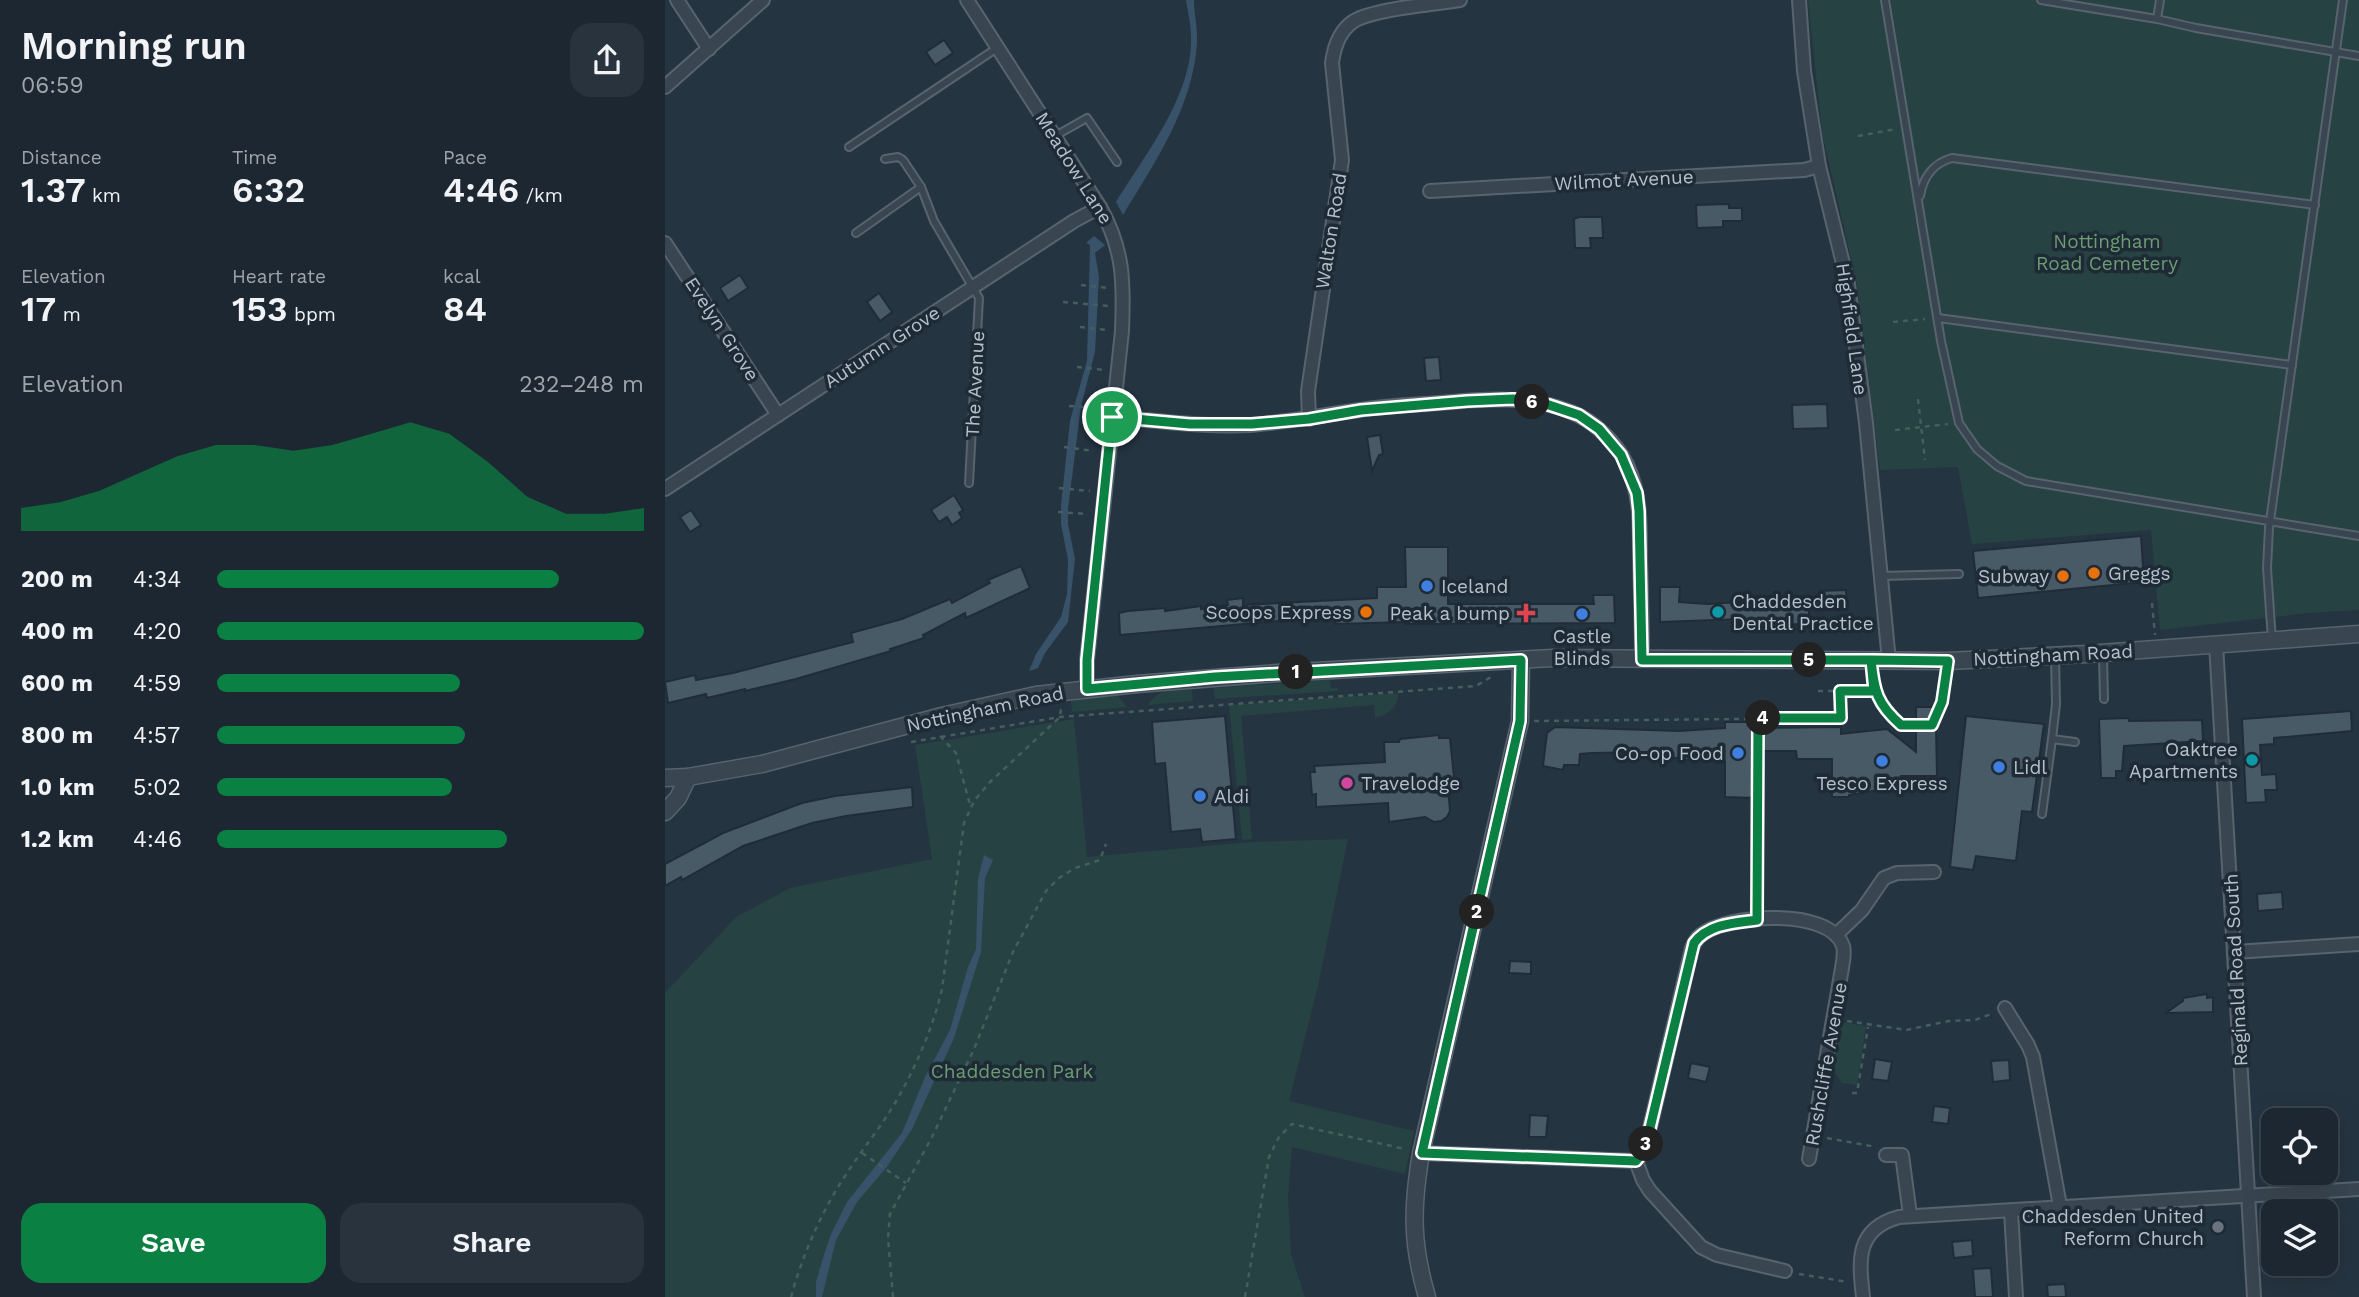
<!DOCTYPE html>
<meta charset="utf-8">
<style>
body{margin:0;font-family:"Work Sans",sans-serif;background:#29333d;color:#f1f3f6;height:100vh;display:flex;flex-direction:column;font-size:26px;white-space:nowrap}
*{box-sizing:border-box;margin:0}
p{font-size:23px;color:#a0a5ab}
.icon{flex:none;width:38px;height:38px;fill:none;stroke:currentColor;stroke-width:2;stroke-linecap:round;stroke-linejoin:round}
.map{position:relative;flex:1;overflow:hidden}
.side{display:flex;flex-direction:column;background:#1c2731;width:665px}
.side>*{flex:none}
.fabs{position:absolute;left:1596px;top:1108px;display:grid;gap:14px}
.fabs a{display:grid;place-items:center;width:77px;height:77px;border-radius:14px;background:#1c2731;box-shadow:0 7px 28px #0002,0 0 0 2px #3a444d;font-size:35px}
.pin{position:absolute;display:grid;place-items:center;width:60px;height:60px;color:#fff;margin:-30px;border:4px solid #fff;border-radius:50%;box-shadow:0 2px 7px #0007}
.km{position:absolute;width:35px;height:35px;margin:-18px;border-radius:50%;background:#222;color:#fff;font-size:19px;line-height:35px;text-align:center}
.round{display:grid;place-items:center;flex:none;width:74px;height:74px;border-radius:21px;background:#29333d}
.headline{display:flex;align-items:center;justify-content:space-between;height:119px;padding:0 21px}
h1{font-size:38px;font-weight:600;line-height:52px}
.stats{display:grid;grid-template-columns:repeat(3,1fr);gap:10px;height:119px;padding:7px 21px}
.stats div{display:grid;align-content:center}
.stats b{font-size:35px;font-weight:600}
.stats small{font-size:19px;font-weight:400}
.stats p{font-size:19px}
.chart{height:196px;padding:14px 21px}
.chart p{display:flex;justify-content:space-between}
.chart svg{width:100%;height:126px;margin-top:7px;fill:#0b8043;opacity:.7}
.button{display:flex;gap:14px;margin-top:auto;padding:14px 21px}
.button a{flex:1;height:80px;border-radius:21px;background:#0b8043;color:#fff;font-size:28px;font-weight:600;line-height:80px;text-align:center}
.button a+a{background:#29333d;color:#f1f3f6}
ul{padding:0 21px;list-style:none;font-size:23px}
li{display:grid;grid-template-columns:112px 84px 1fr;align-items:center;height:52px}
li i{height:18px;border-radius:9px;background:#0b8043}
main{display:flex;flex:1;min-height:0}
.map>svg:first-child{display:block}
.green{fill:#274242}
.water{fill:#385269}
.building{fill:#495a67;stroke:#202d38;stroke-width:2}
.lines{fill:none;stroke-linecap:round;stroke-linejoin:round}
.service-casing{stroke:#57646e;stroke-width:10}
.minor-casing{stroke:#57646e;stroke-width:16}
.tertiary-casing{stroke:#57646e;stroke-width:19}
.path{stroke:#455e5e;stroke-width:2.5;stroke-dasharray:5 5;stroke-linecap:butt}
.service{stroke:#394651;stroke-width:6}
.minor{stroke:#394651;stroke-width:12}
.tertiary{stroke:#394651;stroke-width:16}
.route-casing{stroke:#fff;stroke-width:14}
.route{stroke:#0b8043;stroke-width:9}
.food-dot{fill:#e8710a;stroke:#1e2b36;stroke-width:2.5}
.shop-dot{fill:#3f7fe0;stroke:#1e2b36;stroke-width:2.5}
.culture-dot{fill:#0f9aa8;stroke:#1e2b36;stroke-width:2.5}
.health-dot{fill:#e0444e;stroke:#1e2b36;stroke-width:2.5}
.hotel-dot{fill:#d1479c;stroke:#1e2b36;stroke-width:2.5}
.worship-dot{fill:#6b7280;stroke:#1e2b36;stroke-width:2.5}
.labels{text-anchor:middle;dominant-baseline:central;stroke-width:7;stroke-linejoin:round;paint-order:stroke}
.street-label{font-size:19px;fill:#b6c1cb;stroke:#1e2b36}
.park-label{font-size:19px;fill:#6c9d72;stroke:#1e2b36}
.poi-label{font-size:19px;fill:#b6c1cb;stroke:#1e2b36;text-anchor:start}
</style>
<main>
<section class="side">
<div class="headline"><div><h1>Morning run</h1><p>06:59</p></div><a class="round"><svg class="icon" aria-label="share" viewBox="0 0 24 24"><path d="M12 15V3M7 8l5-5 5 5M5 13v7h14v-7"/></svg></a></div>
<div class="stats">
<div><p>Distance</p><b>1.37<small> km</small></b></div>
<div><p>Time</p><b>6:32</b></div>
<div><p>Pace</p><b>4:46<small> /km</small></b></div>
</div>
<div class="stats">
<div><p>Elevation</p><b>17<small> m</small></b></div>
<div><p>Heart rate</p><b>153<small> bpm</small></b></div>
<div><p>kcal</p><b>84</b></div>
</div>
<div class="chart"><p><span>Elevation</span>232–248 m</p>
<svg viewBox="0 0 160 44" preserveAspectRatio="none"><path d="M0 44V36L10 34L20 30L30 24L40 18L50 14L60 14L70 16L80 14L90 10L100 6L110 10L120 20L130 32L140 38L150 38L160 36V44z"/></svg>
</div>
<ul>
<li><b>200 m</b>4:34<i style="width:80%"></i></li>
<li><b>400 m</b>4:20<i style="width:100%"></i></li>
<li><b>600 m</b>4:59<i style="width:57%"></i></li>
<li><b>800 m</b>4:57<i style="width:58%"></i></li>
<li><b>1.0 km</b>5:02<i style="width:55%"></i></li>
<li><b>1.2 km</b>4:46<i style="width:68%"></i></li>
</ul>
<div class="button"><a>Save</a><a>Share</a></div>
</section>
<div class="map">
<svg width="1694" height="1297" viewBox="0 0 1694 1297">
<rect width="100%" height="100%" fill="#253441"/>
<g class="green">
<polygon points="1143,0 1694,0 1694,610 1644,613 1495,630 1486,530 1307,544 1293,467 1215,470 1192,284 1157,133"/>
<polygon points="665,680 666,688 672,688 673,691 550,699 549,688"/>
<path d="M527 690 528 701 483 705C492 688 509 691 527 690Z"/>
<path d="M733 693C734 707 723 715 710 718L709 705 576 716 587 839 577 840 564 705Z"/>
<polygon points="452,695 462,707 407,712 406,701"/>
<polygon points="409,719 422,857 585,842 683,839 653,986 624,1101 749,1131 740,1174 627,1147 623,1197 626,1254 640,1297 0,1297 0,993 71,917 125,888 267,859 250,745"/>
<polygon points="1177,1022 1201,1026 1192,1085 1177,1083 1168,1069"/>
</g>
<g class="water">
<path d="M521 0H529C529 14 533 29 532 43 528 107 490 162 458 215L451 202C480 155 528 95 526 37 526 25 523 12 521 0Z"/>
<polygon points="429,236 440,245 430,253 434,277 430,352 416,406 403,509 403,524 410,559 403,622 380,653 373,668 364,671 371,654 396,617 402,594 403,560 396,524 396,505 405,421 422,361 425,245 421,243"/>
<polygon points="319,855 328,860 320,878 316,952 289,1038 247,1129 221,1168 192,1202 171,1240 157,1297 151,1297 151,1282 158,1258 166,1234 182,1202 237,1133 260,1077 285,1030 303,967 311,949 313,879"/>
</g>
<g class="building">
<polygon points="279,40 288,53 270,65 261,52"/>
<polygon points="1064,204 1064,208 1077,208 1077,221 1058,221 1058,227 1032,228 1031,205"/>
<polygon points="914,217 937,217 938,238 925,238 926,248 910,248 909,219"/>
<polygon points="75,275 83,288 63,301 55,288"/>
<polygon points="214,293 227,312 215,321 202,302"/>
<polygon points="774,357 776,380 761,381 759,358"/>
<polygon points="1162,404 1163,428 1128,429 1127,405"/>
<polygon points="715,435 718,454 714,455 707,471 702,437"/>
<polygon points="289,495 298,510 294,513 297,518 287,525 282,517 274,522 266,510"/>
<polygon points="26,510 36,525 25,532 15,517"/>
<polygon points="1476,536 1479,582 1313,598 1308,551"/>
<polygon points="740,547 783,547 783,604 929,604 928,595 949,595 950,623 741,624 741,622 670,624 669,618 646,620 646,618 455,635 454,613 463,611 500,608 500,611 536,606 536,609 563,605 562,600 578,598 578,605 712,598 712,587 741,587"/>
<polygon points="356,566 365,588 301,618 300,613 258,635 259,638 225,649 226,651 131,679 80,691 80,689 42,698 41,694 3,703 0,682 30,675 31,680 68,673 188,642 186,633 237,619 285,599 287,603 325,583 323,580"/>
<polygon points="995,587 1015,587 1014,602 1043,604 1075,602 1075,596 1107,596 1107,599 1130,598 1130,605 1144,604 1144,624 1076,625 1076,619 995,622"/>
<polygon points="1181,590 1182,608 1156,609 1155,591"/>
<polygon points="1251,707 1269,707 1263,719 1251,719"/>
<polygon points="1686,711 1687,731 1609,738 1609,744 1595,745 1597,775 1611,774 1612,790 1600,790 1601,802 1581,803 1577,719"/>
<polygon points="560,716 571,839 537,842 535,829 506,832 500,763 490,764 487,722"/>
<polygon points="1301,716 1379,724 1367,812 1357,811 1351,861 1311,856 1308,870 1285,867"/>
<polygon points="1464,718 1464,721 1537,720 1538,741 1459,746 1457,771 1451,771 1451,778 1436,778 1434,719"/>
<polygon points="1060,722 1089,722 1089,728 1176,727 1176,734 1222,729 1251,752 1251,731 1267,731 1271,728 1272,776 1236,776 1237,786 1184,795 1184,797 1167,797 1167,759 1132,759 1131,751 1092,751 1092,798 1060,797 1060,762 1054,762 1055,759 1014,760 1014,758 978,757 978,752 927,753 915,754 914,765 899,765 898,770 878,766 882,733 890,727 1014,731 1060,728"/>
<polygon points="774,735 774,738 785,738 790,787 783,788 785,811 782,817 776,821 769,822 760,817 724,822 723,803 651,807 651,794 647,795 645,772 650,772 649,766 720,762 719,742 734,742 735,739"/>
<polygon points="247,787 248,807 181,816 147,823 78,846 17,880 16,877 0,886 0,864 58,833 137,803 170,796"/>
<polygon points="1617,892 1618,909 1593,911 1592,894"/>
<polygon points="845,961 866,962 866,974 844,973"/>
<polygon points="1542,994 1542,998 1548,997 1548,1012 1501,1013 1518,1001 1518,998"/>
<polygon points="1210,1059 1227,1062 1223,1081 1207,1079"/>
<polygon points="1344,1060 1345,1080 1328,1082 1326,1061"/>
<polygon points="1026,1063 1045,1067 1041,1082 1023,1078"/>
<polygon points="1269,1106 1285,1108 1283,1124 1267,1122"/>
<polygon points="865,1115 883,1116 881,1137 864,1137"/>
<polygon points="1307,1240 1308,1256 1289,1258 1287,1242"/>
<polygon points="1326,1268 1328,1297 1310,1297 1308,1269"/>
<polygon points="1400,1284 1401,1297 1383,1297 1382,1285"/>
</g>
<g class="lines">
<g class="service-casing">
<g id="service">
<polyline points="1220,0 1276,341 1294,423 1312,449 1332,466 1361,481 1694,536"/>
<polyline points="1376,0 1492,19"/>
<polyline points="1495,0 1492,19 1531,28 1694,56"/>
<polyline points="390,136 422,118 452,162"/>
<polyline points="184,147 332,48"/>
<polyline points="220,159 233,157 238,160 256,187 269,221 314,298 304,483"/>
<path d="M1255 196C1258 178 1268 163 1287 158L1650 205"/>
<polyline points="191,233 256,187"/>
<polyline points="1273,318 1627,365"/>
<polyline points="1216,576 1294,574"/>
<polyline points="1607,640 1602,568 1604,528 1678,0"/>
<polyline points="1438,654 1439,699"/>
<polyline points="1390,657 1391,704 1387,739 1410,742"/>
<path d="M1206 662C1210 692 1213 705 1236 725H1267L1277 702 1282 663"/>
<polyline points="1377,814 1387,739"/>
</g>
</g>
<g class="minor-casing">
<g id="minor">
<polyline points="12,0 44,49"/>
<path d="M302 0 435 207C459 250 459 283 457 331L422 660V689"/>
<polyline points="1134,0 1139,71 1154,166 1183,284 1201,423 1224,661"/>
<polyline points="0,87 98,0"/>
<polyline points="765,191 1139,170 1154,166"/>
<polyline points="0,243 113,415"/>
<path d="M447 417C493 421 539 427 585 425 622 422 658 415 695 410 721 406 748 405 775 403 818 399 864 395 906 412 929 421 951 442 962 465 976 495 975 526 975 559 976 592 977 626 977 660"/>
<path d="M644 419 643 391 677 160 667 63C669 47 675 30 689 21 709 9 770 4 795 0"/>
<polyline points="0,489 409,221 435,207"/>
<polyline points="1551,644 1589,1297"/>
<polyline points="1171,935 1197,910 1219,878 1232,873 1269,872"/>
<polyline points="1570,952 1694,944"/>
<polyline points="1340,1008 1363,1045 1368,1057 1395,1206"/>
<polyline points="756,1153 971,1161"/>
<polyline points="1221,1155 1237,1155 1245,1215"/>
<polyline points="1346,1211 1351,1297"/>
<path d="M1120 1271 1052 1255 1036 1247 985 1191 978 1180 971 1161 980 1149 1027 948C1029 943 1032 938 1036 935 1062 914 1165 907 1178 946 1180 953 1178 961 1177 968L1144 1159"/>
<path d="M1198 1297C1194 1261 1190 1229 1234 1217L1694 1189"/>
</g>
</g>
<g class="tertiary-casing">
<g id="tertiary">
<polyline points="0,778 23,777 97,764 277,716 371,695 472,684 613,673 888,658 1283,661 1422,654 1694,634"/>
<polyline points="0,812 13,798 23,777"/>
<path d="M762 1297C746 1242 747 1208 756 1153L855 721 856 660"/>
</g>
</g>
<g class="path">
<polyline points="1193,136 1231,129"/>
<polyline points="416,285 444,288"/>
<polyline points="398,302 444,306"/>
<polyline points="1228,322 1260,319"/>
<polyline points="415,327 443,330"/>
<polyline points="412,367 440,370"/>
<polyline points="1253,399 1260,460"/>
<polyline points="404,406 435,408"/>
<polyline points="1230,430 1283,424"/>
<polyline points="399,447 429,451"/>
<polyline points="394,488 425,491"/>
<polyline points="393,512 423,514"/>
<polyline points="1487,603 1490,635"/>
<polyline points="1153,691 1199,691"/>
<polyline points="869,721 1176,718 1175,691"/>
<polyline points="275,736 291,753 305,805"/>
<polyline points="246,742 395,717 811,686 826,677"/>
<polyline points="1092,904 1092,718"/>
<polyline points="1182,1021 1241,1030 1284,1021 1310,1020 1326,1014"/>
<polyline points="1187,1093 1192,1093 1203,1027"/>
<polyline points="1162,1138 1211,1147"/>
<polyline points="197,1153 241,1183"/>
<polyline points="1134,1274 1183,1282"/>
<path d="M126 1297C138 1253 158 1208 184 1170 199 1147 216 1127 230 1103 250 1069 268 1028 277 989L299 823 309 801 324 783 395 717 396 709"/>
<polyline points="228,1297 223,1238 225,1214 267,1137 309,1049 348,952 381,891 394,878 410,868 435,860 441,844"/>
<polyline points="580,1297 604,1157 614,1137 627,1124 740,1149"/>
</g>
<use href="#service" class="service"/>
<use href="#minor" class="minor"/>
<use href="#tertiary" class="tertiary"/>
</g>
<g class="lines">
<g class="route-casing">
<path id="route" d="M447 417 422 660V689L550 677 856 660 855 721 757 1153 971 1161 980 1149 1029 943C1043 924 1069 923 1092 920L1093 718H1176L1175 691H1209L1206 660 1283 661 1277 702 1267 725H1236C1212 704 1209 691 1206 660H977L974 511 972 493 956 455 934 429 914 415 884 405 848 399 802 401 696 410 644 419 587 424H525L447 417"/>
</g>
<use href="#route" class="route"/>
</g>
<g class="food-dot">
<circle cx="1429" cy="573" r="7"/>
<circle cx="1398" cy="576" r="7"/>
<circle cx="701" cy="612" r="7"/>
</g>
<g class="shop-dot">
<circle cx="762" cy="586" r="7"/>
<circle cx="917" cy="614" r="7"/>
<circle cx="1073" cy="753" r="7"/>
<circle cx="1217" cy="761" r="7"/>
<circle cx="1334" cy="767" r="7"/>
<circle cx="535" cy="796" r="7"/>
</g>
<g class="culture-dot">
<circle cx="1053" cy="612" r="7"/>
<circle cx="1587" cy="760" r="7"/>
</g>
<path class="health-dot" d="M857.5 602.5h7v7h7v7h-7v7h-7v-7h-7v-7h7z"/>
<circle class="hotel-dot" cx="682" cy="783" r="7"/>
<circle class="worship-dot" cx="1553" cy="1227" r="7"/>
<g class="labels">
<g class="street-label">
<text transform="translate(409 168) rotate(58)">Meadow Lane</text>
<text transform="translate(959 180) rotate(-3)">Wilmot Avenue</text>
<text transform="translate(666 231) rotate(-81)">Walton Road</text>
<text transform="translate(57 329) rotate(57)">Evelyn Grove</text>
<text transform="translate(1187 329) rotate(82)">Highfield Lane</text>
<text transform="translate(217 347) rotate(-33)">Autumn Grove</text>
<text transform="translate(310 384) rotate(-87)">The Avenue</text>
<text transform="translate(1388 655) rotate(-3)">Nottingham Road</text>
<text transform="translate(320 709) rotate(-12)">Nottingham Road</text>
<text transform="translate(1571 970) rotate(-93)">Reginald Road South</text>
<text transform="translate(1161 1064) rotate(-80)">Rushcliffe Avenue</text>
</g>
<g class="park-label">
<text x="1442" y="241">Nottingham<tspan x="1442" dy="22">Road Cemetery</tspan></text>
<text x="347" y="1071">Chaddesden Park</text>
</g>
<g class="poi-label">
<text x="1443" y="573">Greggs</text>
<text x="1384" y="576" text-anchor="end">Subway</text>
<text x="776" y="586">Iceland</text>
<text x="1067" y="601">Chaddesden<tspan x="1067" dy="22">Dental Practice</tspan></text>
<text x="687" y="612" text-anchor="end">Scoops Express</text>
<text x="845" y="613" text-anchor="end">Peak a bump</text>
<text x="917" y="636" text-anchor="middle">Castle<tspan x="917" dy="22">Blinds</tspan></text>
<text x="1573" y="749" text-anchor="end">Oaktree<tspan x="1573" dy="22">Apartments</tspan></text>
<text x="1059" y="753" text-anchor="end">Co-op Food</text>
<text x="1348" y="767">Lidl</text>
<text x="696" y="783">Travelodge</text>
<text x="1217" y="783" text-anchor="middle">Tesco Express</text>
<text x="549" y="796">Aldi</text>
<text x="1539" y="1216" text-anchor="end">Chaddesden United<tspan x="1539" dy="22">Reform Church</tspan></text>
</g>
</g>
</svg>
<div class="fabs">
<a><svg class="icon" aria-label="locate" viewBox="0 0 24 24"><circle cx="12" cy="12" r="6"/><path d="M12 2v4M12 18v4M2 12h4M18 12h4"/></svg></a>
<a><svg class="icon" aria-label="layers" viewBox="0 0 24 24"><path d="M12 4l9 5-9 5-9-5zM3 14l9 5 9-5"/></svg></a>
</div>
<div class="pin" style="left:447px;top:417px;background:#1e9e55"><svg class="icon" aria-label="arrive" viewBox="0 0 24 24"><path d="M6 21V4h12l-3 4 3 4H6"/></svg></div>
<b class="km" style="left:631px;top:672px">1</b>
<b class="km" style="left:812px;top:912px">2</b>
<b class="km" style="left:981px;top:1144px">3</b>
<b class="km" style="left:1098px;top:718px">4</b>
<b class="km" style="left:1144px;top:660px">5</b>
<b class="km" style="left:867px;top:402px">6</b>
</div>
</main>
